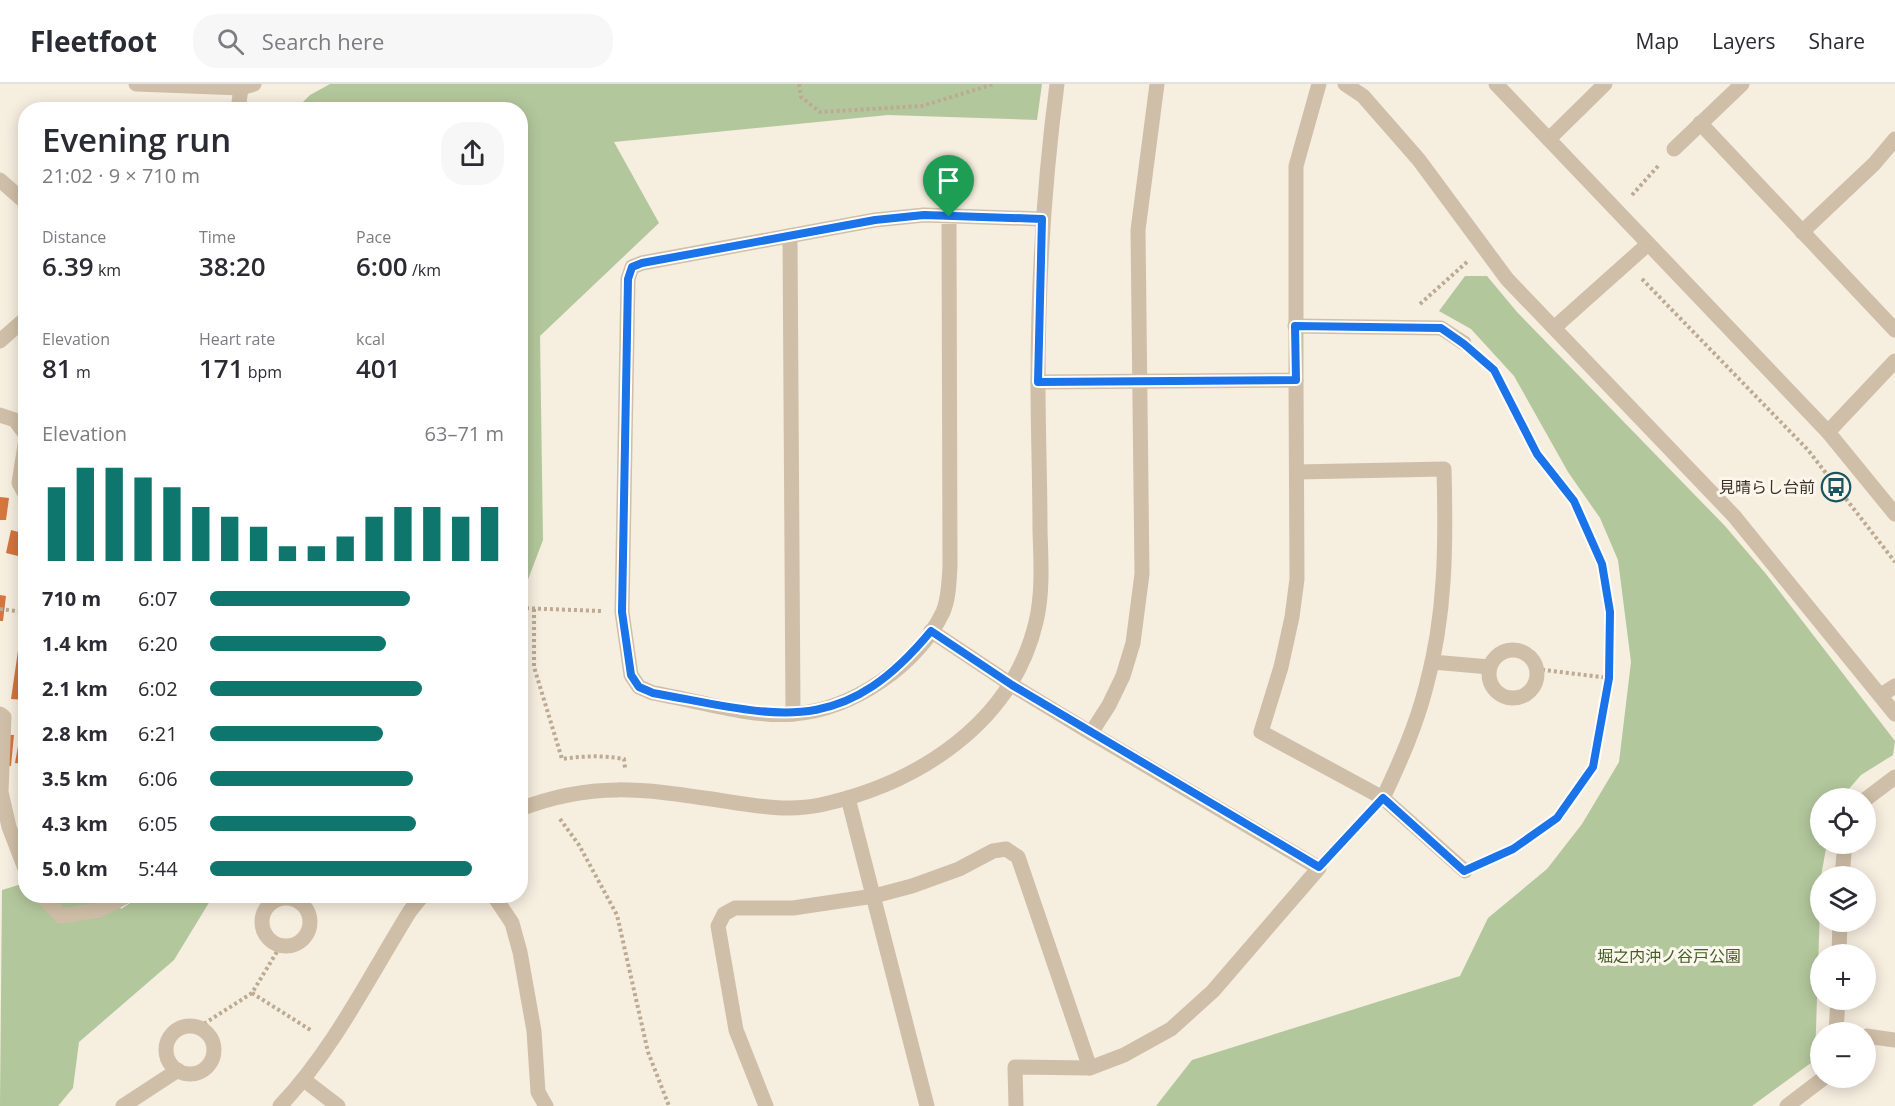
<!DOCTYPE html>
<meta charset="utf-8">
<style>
body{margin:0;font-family:"Open Sans","Noto Sans JP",sans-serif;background:#f7f7f7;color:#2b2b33;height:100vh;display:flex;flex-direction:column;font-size:22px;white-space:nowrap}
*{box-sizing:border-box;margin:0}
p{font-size:20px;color:#7c7c81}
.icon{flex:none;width:33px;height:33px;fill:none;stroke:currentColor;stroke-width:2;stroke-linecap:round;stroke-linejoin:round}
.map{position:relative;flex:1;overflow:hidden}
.side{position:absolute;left:18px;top:18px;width:510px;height:801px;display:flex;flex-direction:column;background:#fff;border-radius:24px;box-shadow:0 3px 15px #0003}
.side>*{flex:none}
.tools{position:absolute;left:1810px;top:704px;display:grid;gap:12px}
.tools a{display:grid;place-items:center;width:66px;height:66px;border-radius:50%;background:#fff;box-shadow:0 3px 15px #0003;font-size:30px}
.pin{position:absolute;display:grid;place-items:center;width:51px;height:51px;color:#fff;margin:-62px -26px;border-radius:50% 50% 50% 0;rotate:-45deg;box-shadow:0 0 6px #0007}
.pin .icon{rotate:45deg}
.round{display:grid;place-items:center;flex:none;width:63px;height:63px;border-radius:24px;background:#f7f7f7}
.summary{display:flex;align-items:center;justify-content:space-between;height:102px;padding:0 24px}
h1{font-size:33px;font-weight:600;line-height:45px}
.stats{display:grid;grid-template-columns:repeat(3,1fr);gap:9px;height:102px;padding:6px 24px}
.stats div{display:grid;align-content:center}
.stats b{font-size:26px;font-weight:600}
.stats small{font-size:16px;font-weight:400}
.stats p{font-size:16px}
.chart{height:168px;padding:12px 24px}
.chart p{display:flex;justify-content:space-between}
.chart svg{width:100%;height:108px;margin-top:6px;stroke:#0f766e;stroke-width:6}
ul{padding:0 24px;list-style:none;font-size:20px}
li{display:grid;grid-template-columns:96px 72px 1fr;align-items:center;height:45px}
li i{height:15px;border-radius:8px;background:#0f766e}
header{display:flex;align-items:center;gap:36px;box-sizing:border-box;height:84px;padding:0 30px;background:#fff;border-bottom:2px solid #e1e1e2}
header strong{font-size:28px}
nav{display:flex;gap:33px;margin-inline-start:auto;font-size:21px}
.search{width:420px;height:54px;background:#f7f7f7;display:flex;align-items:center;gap:15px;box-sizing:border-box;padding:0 21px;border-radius:24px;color:#7c7c81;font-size:22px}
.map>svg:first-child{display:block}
.green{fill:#b3c79c}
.building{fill:#d4763e}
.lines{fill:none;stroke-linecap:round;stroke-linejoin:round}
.path{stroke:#bcaa92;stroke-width:4;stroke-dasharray:3 3;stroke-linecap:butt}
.minor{stroke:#d0bfa8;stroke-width:15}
.route-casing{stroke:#fff;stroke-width:12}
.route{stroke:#1a73e8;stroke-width:8}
.labels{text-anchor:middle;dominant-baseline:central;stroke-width:6;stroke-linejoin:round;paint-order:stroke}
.poi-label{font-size:16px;fill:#3c3229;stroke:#fcf7ec;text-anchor:end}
.park-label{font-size:16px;fill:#445e2a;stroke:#fcf7ec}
</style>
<header>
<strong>Fleetfoot</strong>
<div class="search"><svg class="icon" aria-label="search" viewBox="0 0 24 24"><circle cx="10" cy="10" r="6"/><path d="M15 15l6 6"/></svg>Search here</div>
<nav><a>Map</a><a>Layers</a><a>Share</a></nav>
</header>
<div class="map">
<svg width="1895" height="1022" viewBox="0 0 1895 1022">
<rect width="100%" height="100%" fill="#f6eedf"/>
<g class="green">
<polygon points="330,0 1042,0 1037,36 888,31 614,58 659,139 540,252 543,456 521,514 520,26 483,25 479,22 480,25 296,25 310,11"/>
<polygon points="1465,192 1487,192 1517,228 1725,442 1766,490 1895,657 1893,671 1861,691 1841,714 1821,714 1821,759 1827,759 1821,792 1815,976 1752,1022 1156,1022 1192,976 1460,892 1488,834 1547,785 1582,740 1619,678 1631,578 1618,476 1600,434 1568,388 1514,292 1471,245 1439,227"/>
<polygon points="25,799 26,812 115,812 121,825 141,812 213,812 174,876 79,958 73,1004 58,1022 0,1022 2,806"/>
</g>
<g class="building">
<polygon points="0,413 9,414 6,436 0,436"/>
<polygon points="11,446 26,450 26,474 6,469"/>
<polygon points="0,511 6,512 3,537 0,537"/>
<polygon points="21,546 26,547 26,616 11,615"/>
<polygon points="24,628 26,629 26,680 15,679"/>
<polygon points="0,650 14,651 11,682 0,681"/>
<polygon points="23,708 26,709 26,742 19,742"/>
</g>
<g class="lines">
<g class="path">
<polyline points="799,0 801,13 820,28 922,22 994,0"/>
<polyline points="1632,111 1659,81"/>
<polyline points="1642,195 1808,366 1895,478"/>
<polyline points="1420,220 1468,177"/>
<polyline points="1480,274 1494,286 1537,370 1574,417 1603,480 1610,528 1609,594 1593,683 1557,734 1513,765 1483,778"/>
<polyline points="520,524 601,527"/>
<polyline points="0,525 24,528"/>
<path d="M534 525V583L562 675C583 672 602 671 624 675L625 684"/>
<polyline points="1536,585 1609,594"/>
<polyline points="560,735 579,761 617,831 648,968 669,1022"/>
<polyline points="1333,768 1369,730"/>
<polyline points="252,909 312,947"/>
<polyline points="199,943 252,909 281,861"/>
</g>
<g class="minor">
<polyline points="136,0 241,4 254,0"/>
<polyline points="1345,0 1363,12 1419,76 1507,195 1734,432 1895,630"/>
<polyline points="1496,0 1828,348 1895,430"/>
<polyline points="238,26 241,4"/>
<polyline points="1700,39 1895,246"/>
<polyline points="1549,55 1605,0"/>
<polyline points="1674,65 1742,0"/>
<polyline points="0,96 26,119"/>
<path d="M949 133 950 482C949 497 949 514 943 528 917 582 853 625 794 630 750 634 696 616 653 609L639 603 631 591 622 528 628 195 632 183 642 179 875 136 924 131 1042 135"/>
<polyline points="1802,148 1874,80 1895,55"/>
<polyline points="790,152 793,630"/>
<polyline points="1295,242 1441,244 1464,259"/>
<polyline points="1555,243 1648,160"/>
<polyline points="0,257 26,234"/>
<polyline points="1296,296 1297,495 1292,533 1281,583 1261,648 1383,714 1465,787"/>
<polyline points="1038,298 1296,296 1296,82 1319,0"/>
<polyline points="0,331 15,336 26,351"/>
<polyline points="1828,348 1895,277"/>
<polyline points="26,355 19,399 26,412"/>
<path d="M1297 388 1444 385C1446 459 1446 531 1426 603 1416 642 1400 678 1383 714"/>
<polyline points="931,547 1012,601 1091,649 1109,621 1123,592 1133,559 1142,490 1138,146 1157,0"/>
<circle cx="1513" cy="590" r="24"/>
<polyline points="1432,578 1490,583"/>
<polyline points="1881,611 1895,602"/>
<polyline points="0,630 4,633 1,708 9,743 26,787"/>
<polyline points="848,714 927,1022"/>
<polyline points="1866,715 1895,693"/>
<path d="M520 725C592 697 644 705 718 716 751 721 787 728 820 721 917 700 1012 640 1036 538 1043 509 1041 477 1040 447 1040 397 1038 347 1038 298 1038 198 1044 99 1057 0"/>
<polyline points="1842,792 1845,759"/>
<polyline points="42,812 61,832 99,826 126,812"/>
<polyline points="494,812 512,839 520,868 534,947 538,1008 546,1022"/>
<circle cx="286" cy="838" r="24"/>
<polyline points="1839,870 1840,837"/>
<circle cx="190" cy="966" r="24"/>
<polyline points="1836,948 1838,915"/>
<polyline points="1866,952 1895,956"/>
<polyline points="304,996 338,1022"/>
<polyline points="123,1022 178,986"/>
<path d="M280 1022C334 965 369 893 410 827L422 812"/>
<polyline points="766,1022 736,946 718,842 724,830 735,824 793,824 874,812 912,802 959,785 993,767 1006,765 1018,773 1090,984"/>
<polyline points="1016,1022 1015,983 1090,984 1124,971 1171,945 1213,907 1319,784 1091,649"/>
<polyline points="1787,1022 1825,993"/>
</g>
</g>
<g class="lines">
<g class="route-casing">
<path id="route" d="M924 131 1042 135 1038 298 1296 296 1295 242 1441 244 1464 260 1494 286 1537 370 1574 417 1602 480 1610 528 1609 594 1593 683 1557 734 1513 765 1464 787 1383 714 1319 783 1012 601 931 547C840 657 776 631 653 609L639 603 631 591 622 528 628 195 632 183 642 179 875 136Z"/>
</g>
<use href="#route" class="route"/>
</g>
<defs>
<g id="bus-ring" transform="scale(1.5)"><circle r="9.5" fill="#fcf7ec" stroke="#195563" stroke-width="1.5"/><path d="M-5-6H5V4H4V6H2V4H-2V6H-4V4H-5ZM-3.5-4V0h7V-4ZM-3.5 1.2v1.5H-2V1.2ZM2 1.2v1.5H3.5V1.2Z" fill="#195563"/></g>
</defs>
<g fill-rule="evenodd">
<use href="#bus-ring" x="1836" y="403"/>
</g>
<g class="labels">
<g class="poi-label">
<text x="1815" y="403">見晴らし台前</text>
</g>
<g class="park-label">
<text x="1669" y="872">堀之内沖ノ谷戸公園</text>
</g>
</g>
</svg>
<div class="tools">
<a><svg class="icon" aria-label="locate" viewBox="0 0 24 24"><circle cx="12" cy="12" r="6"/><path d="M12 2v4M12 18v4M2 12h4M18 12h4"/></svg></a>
<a><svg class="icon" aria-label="layers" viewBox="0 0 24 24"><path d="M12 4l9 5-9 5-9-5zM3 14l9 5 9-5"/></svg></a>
<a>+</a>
<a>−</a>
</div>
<div class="pin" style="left:949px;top:133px;background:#1e9e55"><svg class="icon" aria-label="arrive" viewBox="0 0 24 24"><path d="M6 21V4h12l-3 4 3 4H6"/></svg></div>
<section class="side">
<div class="summary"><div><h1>Evening run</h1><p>21:02 · 9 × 710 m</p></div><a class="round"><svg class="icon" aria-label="share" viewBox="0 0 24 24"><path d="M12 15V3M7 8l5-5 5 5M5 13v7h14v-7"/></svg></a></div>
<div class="stats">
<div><p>Distance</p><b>6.39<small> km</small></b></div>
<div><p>Time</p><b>38:20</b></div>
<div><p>Pace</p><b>6:00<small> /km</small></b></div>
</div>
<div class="stats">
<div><p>Elevation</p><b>81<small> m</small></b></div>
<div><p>Heart rate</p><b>171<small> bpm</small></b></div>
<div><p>kcal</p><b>401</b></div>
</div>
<div class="chart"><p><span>Elevation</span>63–71 m</p>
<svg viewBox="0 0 160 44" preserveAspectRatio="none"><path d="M5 44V14M15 44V6M25 44V6M35 44V10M45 44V14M55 44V22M65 44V26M75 44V30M85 44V38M95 44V38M105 44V34M115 44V26M125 44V22M135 44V22M145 44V26M155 44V22"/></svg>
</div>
<ul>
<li><b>710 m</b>6:07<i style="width:68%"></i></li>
<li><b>1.4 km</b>6:20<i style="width:60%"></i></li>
<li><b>2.1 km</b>6:02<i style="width:72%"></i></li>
<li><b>2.8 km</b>6:21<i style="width:59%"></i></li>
<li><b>3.5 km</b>6:06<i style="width:69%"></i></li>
<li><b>4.3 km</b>6:05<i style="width:70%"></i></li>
<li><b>5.0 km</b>5:44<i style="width:89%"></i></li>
</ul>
</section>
</div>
